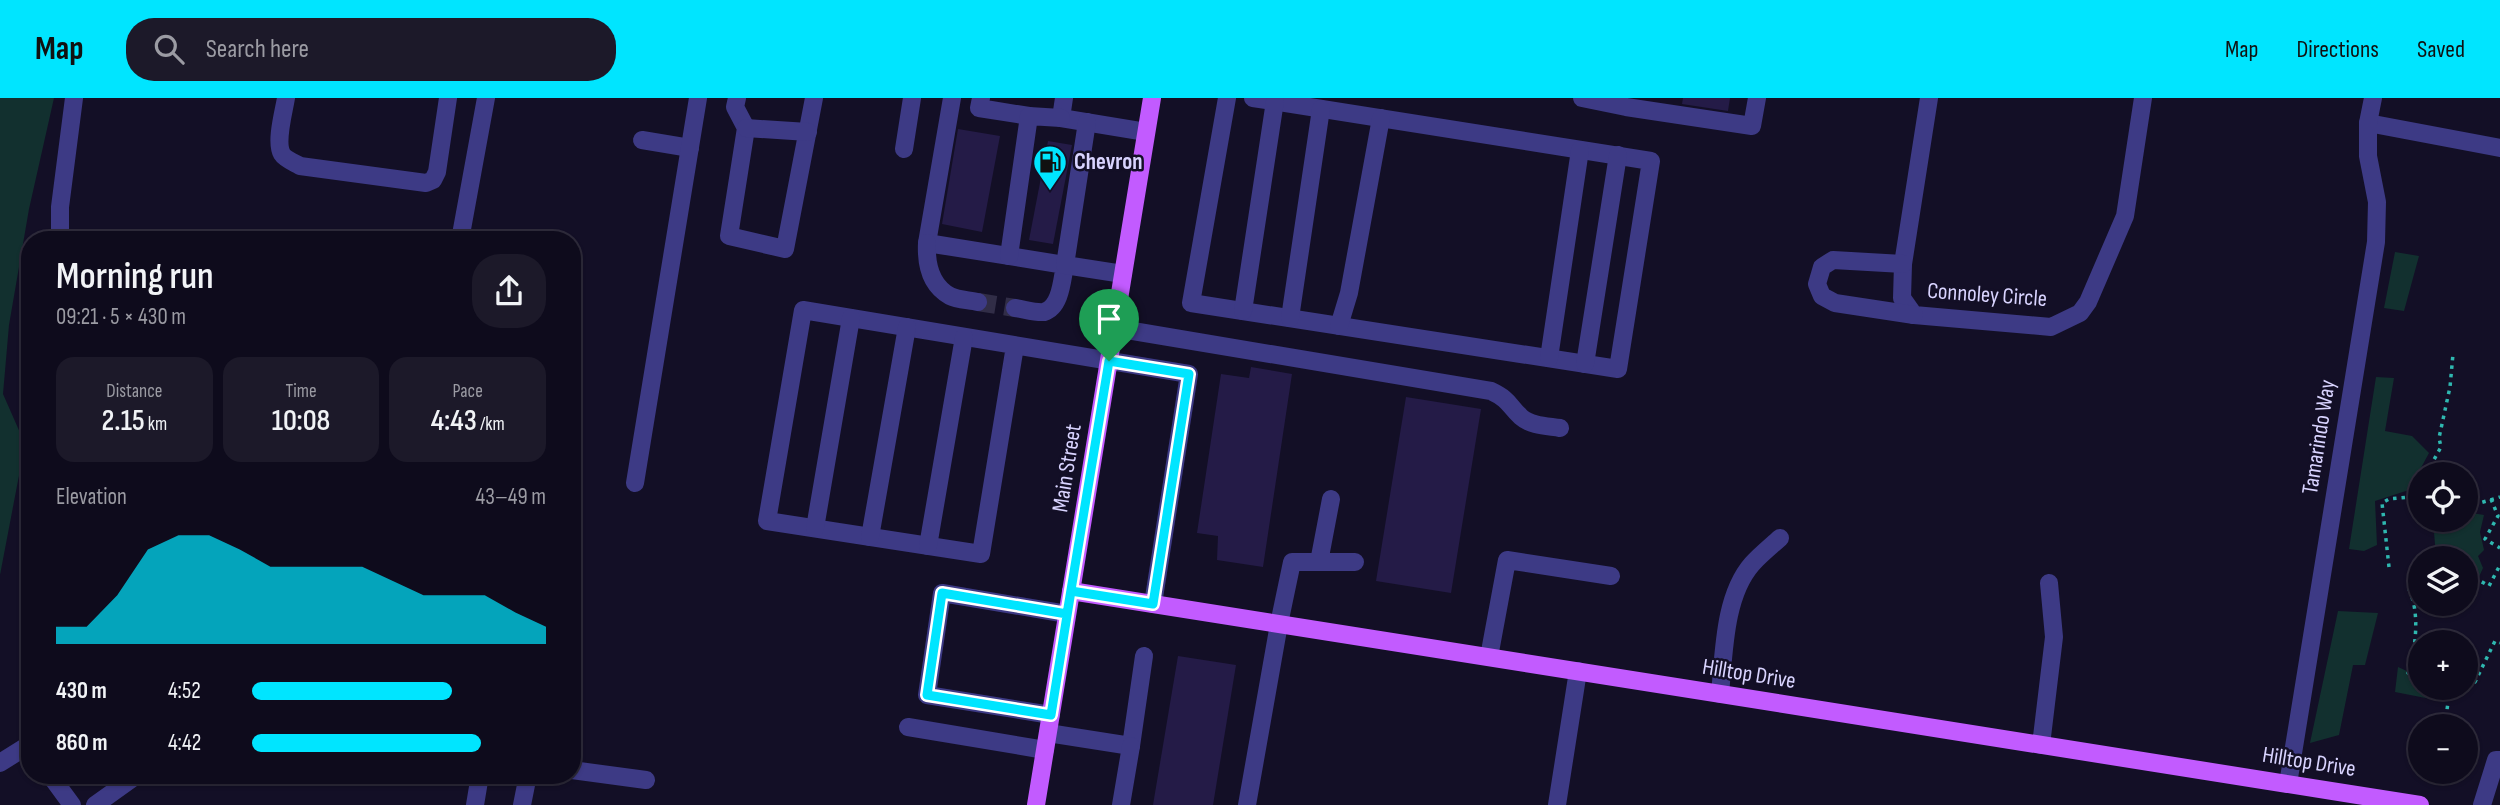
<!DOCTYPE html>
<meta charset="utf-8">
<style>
body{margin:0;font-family:"Sofia Sans Condensed",sans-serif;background:#1c1929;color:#f1f3f6;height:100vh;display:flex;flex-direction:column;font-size:26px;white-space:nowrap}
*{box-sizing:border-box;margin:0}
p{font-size:23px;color:#9b9ba3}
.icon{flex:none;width:38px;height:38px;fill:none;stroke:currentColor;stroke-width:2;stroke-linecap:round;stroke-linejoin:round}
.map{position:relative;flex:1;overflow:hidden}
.side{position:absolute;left:21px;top:133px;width:560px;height:553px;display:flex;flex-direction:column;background:#0e0b1c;border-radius:28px;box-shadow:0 2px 5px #0004,0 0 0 2px #2e2b3b}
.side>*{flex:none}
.tools{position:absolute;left:2408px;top:364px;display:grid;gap:14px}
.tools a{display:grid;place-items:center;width:70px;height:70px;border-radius:50%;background:#0e0b1c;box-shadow:0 2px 5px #0004,0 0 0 2px #2e2b3b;font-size:35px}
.pin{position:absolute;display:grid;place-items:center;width:60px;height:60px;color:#fff;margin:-72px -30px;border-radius:50% 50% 50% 0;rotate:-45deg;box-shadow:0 0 7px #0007}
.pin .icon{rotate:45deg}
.round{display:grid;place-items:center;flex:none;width:74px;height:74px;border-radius:28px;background:#1c1929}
.summary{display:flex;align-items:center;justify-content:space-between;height:119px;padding:0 35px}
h1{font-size:38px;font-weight:600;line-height:52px}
.figures{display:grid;grid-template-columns:repeat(3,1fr);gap:10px;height:119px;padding:7px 35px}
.figures div{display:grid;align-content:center;border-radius:18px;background:#1c1929;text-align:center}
.figures b{font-size:30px;font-weight:600}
.figures small{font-size:19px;font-weight:400}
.figures p{font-size:19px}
.chart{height:196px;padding:14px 35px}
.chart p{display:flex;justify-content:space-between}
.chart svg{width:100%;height:126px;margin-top:7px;fill:#00e5ff;opacity:.7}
ul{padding:0 35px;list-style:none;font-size:23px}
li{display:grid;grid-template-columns:112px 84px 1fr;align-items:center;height:52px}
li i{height:18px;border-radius:9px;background:#00e5ff}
header{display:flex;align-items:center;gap:42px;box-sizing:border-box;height:98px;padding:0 35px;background:#00e5ff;color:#111}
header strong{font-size:33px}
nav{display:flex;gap:38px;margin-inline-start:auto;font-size:24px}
.search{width:490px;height:63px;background:#1c1929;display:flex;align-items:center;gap:18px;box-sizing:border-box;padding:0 24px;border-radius:28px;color:#9b9ba3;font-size:26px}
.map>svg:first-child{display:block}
.green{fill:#12302f}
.building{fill:#241b47}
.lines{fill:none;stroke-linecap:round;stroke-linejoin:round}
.minor-tunnel{stroke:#312d47;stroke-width:18;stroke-dasharray:18 9;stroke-linecap:butt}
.path{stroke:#2fb8b0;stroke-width:3.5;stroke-dasharray:3.5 5;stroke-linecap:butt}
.minor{stroke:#3d3a85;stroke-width:18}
.major{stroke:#c25bff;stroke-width:18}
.route-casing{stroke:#fff;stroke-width:14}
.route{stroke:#00e5ff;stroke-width:9}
.labels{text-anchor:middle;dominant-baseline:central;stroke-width:5;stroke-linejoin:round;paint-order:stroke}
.poi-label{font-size:23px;font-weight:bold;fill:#d9d4ff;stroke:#130f26;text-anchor:start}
.street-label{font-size:23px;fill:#d9d4ff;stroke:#130f26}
</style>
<header>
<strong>Map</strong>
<div class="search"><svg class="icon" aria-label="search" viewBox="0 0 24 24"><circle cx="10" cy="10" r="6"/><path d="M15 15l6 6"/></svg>Search here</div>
<nav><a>Map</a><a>Directions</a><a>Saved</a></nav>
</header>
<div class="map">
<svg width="2500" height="707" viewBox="0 0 2500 707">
<rect width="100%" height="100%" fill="#130f26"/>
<g class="green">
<polygon points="0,0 54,0 29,111 9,227 3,296 25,346 0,477"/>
<polygon points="2395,154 2419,158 2404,213 2384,210"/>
<polygon points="2376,279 2394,280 2385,333 2412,338 2429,355 2409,392 2375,403 2377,447 2364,453 2349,451"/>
<polygon points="2466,414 2484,417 2480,434 2484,452 2478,458 2483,470 2465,509 2458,511 2457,506 2466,506 2466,460 2436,458 2433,422 2466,422"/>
<polygon points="2338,513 2378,515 2365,567 2353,567 2339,637 2310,645"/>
<polygon points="2398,569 2420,579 2420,590 2449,590 2441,603 2395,594"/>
</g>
<g class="building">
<polygon points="1683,0 1730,0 1728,13 1682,6"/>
<polygon points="958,31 1000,38 982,134 942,126"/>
<polygon points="1048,43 1072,47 1053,146 1029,142"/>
<polygon points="1251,269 1292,276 1263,469 1217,462 1218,438 1197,435 1221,276 1249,280"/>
<polygon points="1406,299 1481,311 1451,495 1376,483"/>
<polygon points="1178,558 1236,567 1213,707 1153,707"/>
</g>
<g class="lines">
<polyline class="minor-tunnel" points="978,204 1015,210"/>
<g class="path">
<polyline points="2426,376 2441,349 2439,340 2450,289 2453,256"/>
<polyline points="2420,398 2420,387"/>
<polyline points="2491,401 2498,418 2485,441 2500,450"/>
<polyline points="2466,409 2500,399"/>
<polyline points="2389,469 2382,405 2389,401 2420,398"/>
<polyline points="2466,482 2475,480 2489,488 2500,467"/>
<path d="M2409 491C2420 515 2416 550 2408 575L2420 579"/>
<polyline points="2466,582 2475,584 2495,543 2500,545"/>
<polyline points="2445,628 2448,604 2447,590"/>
</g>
<g class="minor">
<path d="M286 0C284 13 275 44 282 56 285 61 295 65 300 68L426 85 433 82 437 74 448 0"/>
<polyline points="737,0 735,9 746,30 729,138 785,151 814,0"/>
<path d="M952 0 927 145 1065 167C1062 181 1061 209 1044 214 1036 215 1023 211 1015 210"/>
<polyline points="981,0 979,10 1029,18"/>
<polyline points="1064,0 1061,20 1146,34"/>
<polyline points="1227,0 1191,205 1618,271 1651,63 1253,0"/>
<polyline points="1582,0 1626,9 1752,28 1757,0"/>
<polyline points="1929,0 1903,166 1902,200 1914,217 2051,229 2080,215 2088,204 2125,118 2143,0"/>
<polyline points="1087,24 1065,167 1123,176"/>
<polyline points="2368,25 2500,50"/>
<polyline points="746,30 808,34"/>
<polyline points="642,42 690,50"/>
<polyline points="904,51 912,0"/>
<polyline points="60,142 60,109 74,0"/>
<polyline points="460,142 486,0"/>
<path d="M927 145C926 165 930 187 950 198 957 202 970 202 978 204"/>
<polyline points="1009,158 1029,18 1061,20"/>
<polyline points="1903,166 1833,162 1822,169 1817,186 1822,198 1835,205 1914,217"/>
<polyline points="1243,213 1275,3"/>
<polyline points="1290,220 1321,11"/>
<polyline points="1339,228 1349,195 1381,20"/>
<path d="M1115 230 1491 293C1510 302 1508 307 1521 319 1531 328 1548 328 1560 330"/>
<polyline points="1015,248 981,456 767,423 803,212 1189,276 1153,506"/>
<polyline points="1549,260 1580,52"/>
<polyline points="1585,266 1618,57"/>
<polyline points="635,385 698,0"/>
<polyline points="815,430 851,220"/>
<polyline points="870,439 907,229"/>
<polyline points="928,448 964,239"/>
<polyline points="1319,464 1331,401"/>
<polyline points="1489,559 1507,462 1611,478"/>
<path d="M1720 596C1724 555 1724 498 1752 466 1760 457 1770 449 1780 440"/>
<polyline points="1051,617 927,597 942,495 1067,516"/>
<polyline points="908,629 1045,652"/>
<polyline points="1048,635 1131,648 1144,558"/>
<polyline points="2041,647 2054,539 2049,485"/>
<polyline points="0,665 30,646"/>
<polyline points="572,672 646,682"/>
<polyline points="50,677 72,707"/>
<polyline points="2288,686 2376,144 2377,104 2368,58 2368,25 2373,0"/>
<polyline points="95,707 137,677"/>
<polyline points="475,707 480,677"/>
<polyline points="522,707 528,677"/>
<polyline points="1121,707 1131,648"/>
<polyline points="1247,707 1279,526 1292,464 1355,464"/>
<polyline points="1557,707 1578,573"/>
<polyline points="2482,707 2496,662 2500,662"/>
</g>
<g class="major">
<polyline points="1071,493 2420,707"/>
<polyline points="1036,707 1152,0"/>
</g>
</g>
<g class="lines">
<g class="route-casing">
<polyline id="route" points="1109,263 1067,516 942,495 927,597 1051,617 1071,493 1153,506 1189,276 1109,263"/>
</g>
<use href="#route" class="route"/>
</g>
<defs>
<g id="fuel-pin" transform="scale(1.75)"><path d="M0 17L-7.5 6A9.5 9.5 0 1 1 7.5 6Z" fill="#00e5ff" stroke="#130f26"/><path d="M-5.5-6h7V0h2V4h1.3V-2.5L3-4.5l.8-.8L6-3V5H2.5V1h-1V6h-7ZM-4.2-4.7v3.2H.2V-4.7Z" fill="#111"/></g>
</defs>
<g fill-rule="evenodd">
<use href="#fuel-pin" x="1050" y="64"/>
</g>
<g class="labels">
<g class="poi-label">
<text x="1074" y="64">Chevron</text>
</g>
<g class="street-label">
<text transform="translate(1987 197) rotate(4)">Connoley Circle</text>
<text transform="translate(2319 339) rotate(-81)">Tamarindo Way</text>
<text transform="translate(1067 370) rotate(-81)">Main Street</text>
<text transform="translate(1749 576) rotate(9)">Hilltop Drive</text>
<text transform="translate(2309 664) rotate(9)">Hilltop Drive</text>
</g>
</g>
</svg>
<div class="tools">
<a><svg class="icon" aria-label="locate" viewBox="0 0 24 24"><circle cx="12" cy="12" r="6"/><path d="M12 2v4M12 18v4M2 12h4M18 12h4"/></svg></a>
<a><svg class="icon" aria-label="layers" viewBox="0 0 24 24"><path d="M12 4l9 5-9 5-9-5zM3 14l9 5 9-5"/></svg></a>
<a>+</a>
<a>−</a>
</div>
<div class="pin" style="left:1109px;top:263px;background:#1e9e55"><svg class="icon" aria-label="arrive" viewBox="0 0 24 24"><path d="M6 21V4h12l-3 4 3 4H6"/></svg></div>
<section class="side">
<div class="summary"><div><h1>Morning run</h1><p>09:21 · 5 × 430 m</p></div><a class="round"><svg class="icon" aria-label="share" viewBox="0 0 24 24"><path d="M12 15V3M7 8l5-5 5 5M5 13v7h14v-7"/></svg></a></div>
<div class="figures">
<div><p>Distance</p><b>2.15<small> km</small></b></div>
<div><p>Time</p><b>10:08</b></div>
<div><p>Pace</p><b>4:43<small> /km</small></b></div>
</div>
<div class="chart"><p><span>Elevation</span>43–49 m</p>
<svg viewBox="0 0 160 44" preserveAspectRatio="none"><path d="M0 44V38L10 38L20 27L30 11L40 6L50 6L60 11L70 17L80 17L90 17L100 17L110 22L120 27L130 27L140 27L150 33L160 38V44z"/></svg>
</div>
<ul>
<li><b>430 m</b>4:52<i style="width:68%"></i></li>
<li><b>860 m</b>4:42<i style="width:78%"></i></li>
</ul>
</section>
</div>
